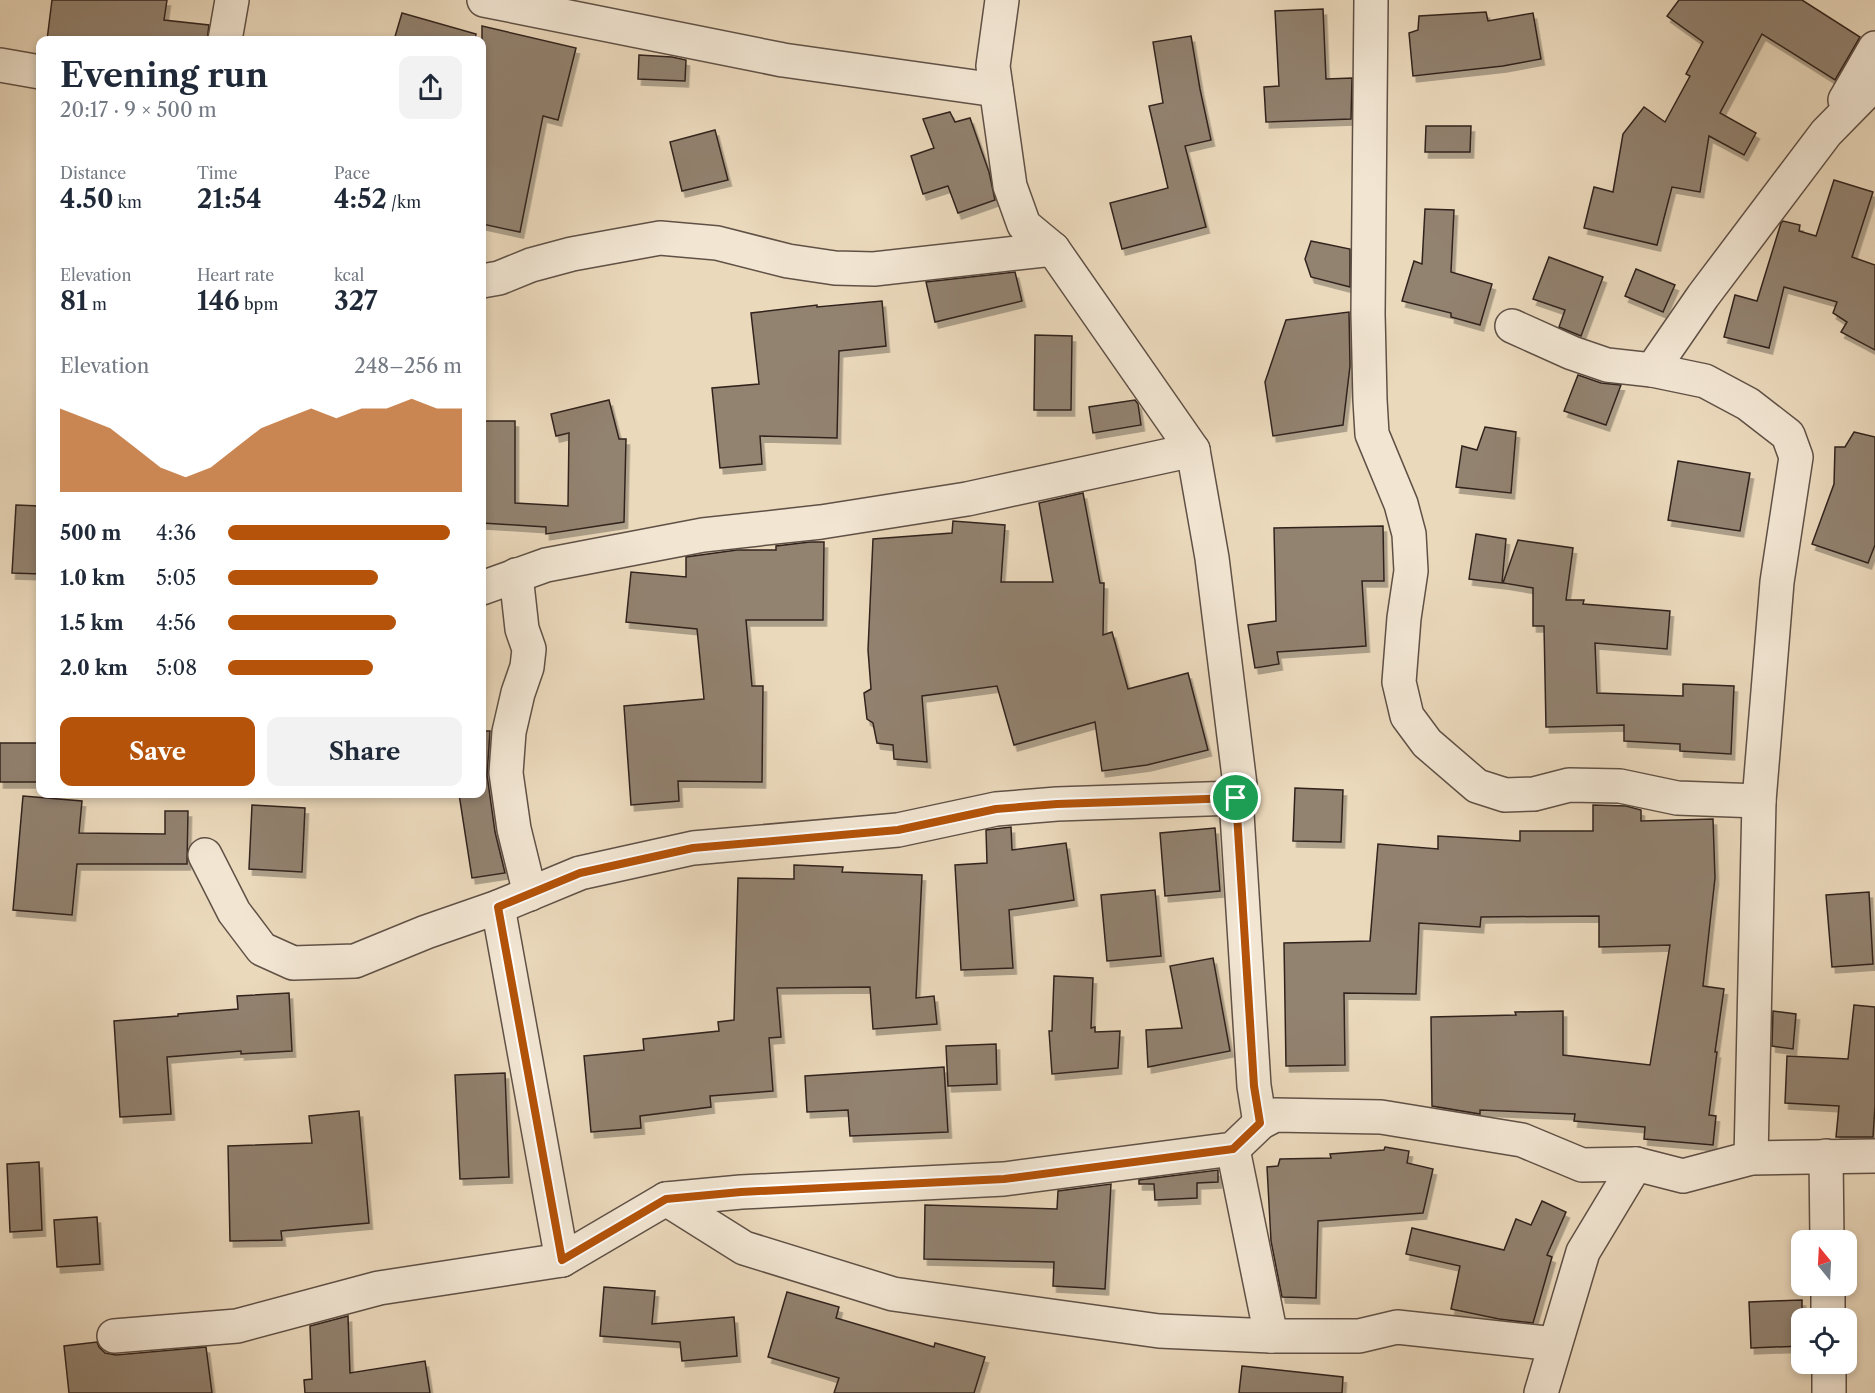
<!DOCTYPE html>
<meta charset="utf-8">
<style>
body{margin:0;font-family:"Libre Caslon Text",serif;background:#f2f2f3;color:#1f2937;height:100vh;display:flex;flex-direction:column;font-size:22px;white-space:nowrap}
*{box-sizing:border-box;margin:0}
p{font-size:20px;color:#747a83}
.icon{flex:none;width:33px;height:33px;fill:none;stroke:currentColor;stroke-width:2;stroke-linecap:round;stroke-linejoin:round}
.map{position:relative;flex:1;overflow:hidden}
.panel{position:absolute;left:36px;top:36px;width:450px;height:762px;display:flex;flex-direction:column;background:#fff;border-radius:12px;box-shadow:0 3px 9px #0003}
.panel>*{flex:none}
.needle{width:39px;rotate:342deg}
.fabs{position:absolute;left:1791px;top:1230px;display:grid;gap:12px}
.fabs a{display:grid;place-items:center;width:66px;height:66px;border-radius:12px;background:#fff;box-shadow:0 3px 9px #0003;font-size:30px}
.pin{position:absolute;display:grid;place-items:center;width:51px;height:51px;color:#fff;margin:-26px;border:3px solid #fff;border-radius:50%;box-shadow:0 2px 6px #0007}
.round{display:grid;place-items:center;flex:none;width:63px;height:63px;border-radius:12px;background:#f2f2f3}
.overview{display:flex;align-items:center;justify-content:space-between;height:102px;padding:0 24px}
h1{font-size:33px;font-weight:700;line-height:45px}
.stats{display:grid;grid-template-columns:repeat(3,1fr);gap:9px;height:102px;padding:6px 24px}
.stats div{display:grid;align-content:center}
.stats b{font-size:26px;font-weight:700}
.stats small{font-size:16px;font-weight:400}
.stats p{font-size:16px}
.chart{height:168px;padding:12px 24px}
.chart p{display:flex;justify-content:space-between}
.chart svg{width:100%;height:108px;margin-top:6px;fill:#b45309;opacity:.7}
.button{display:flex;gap:12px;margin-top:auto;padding:12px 24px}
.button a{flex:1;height:69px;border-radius:12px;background:#b45309;color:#fff;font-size:24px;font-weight:700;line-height:69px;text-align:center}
.button a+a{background:#f2f2f3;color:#1f2937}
ul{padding:0 24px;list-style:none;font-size:20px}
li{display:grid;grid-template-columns:96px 72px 1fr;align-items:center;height:45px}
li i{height:15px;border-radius:8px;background:#b45309}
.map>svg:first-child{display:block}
.building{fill:#928270;stroke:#31241e;stroke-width:1.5;filter:url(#shadow)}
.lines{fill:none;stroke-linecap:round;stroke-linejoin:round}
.minor-casing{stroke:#605146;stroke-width:36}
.minor{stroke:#f2e6d3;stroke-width:33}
.route-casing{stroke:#fff;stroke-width:12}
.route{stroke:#b45309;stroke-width:8}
</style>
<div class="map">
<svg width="1875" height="1393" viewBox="0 0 1875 1393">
<defs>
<filter id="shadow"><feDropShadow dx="3.5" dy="6" stdDeviation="0" flood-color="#0004"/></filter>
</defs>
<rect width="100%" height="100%" fill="#ebd9bc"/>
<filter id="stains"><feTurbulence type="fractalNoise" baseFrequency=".00333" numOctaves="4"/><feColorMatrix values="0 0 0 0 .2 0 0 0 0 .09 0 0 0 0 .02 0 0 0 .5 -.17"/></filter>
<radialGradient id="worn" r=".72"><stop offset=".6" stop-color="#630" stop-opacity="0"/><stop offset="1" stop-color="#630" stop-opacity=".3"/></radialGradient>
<g class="building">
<polygon points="52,0 167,0 164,20 209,25 207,40 47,40"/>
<polygon points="1679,0 1802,0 1860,37 1835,80 1762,34 1720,113 1756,133 1744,155 1709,136 1700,192 1672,187 1657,245 1584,228 1594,187 1613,192 1623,134 1644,107 1665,122 1690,76 1686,74 1703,42 1667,16"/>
<polygon points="1323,9 1326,79 1352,78 1351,119 1266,122 1264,87 1279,86 1275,11"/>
<polygon points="1486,12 1488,21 1533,13 1541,59 1503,66 1413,76 1409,33 1418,30 1419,16"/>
<polygon points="402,13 476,34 475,40 394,40"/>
<polygon points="482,26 576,48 558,120 543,116 520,232 482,224"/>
<polygon points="1191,36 1200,89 1211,140 1185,146 1206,227 1122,249 1110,203 1168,188 1149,106 1163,103 1153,42"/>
<polygon points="639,55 672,57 686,60 685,81 638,79"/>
<polygon points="950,112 955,122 970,118 989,172 995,200 958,213 948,186 923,194 911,156 934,148 923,119"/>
<polygon points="1426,126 1471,126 1470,152 1425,152"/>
<polygon points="715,130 728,180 682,191 670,142"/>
<polygon points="1834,180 1873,192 1852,257 1875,265 1875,350 1841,332 1847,322 1833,313 1837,302 1784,287 1769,348 1724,337 1735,295 1757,301 1781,223 1783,221 1800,225 1799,231 1816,236"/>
<polygon points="1425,209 1454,210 1451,272 1492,284 1480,325 1451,317 1451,313 1402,301 1414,261 1422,264"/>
<polygon points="1311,241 1350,249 1350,287 1311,277 1305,259"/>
<polygon points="1549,257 1603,277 1581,336 1559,327 1565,310 1533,299"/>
<polygon points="1636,269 1675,285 1663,312 1625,296"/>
<polygon points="1015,272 1022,301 935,322 926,282"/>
<polygon points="882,301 886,346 839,351 837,438 760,436 762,464 720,468 712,388 759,384 751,313 817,305 817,307"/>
<polygon points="1349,312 1350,366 1343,425 1273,436 1265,382 1286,320"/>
<polygon points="1035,335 1072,336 1071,410 1034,410"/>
<polygon points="1578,375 1601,383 1621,385 1606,425 1564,411"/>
<polygon points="609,400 619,439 626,439 624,522 546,534 546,527 482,523 482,421 515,421 515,503 568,506 569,433 556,436 551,414"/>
<polygon points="1135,400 1138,404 1141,425 1093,433 1089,407"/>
<polygon points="1485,427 1516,432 1511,493 1456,487 1462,446 1477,450"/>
<polygon points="1854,432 1875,437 1875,545 1868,563 1812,544 1834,484 1835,447 1845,447"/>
<polygon points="1678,461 1750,473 1740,531 1668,520"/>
<polygon points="1083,493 1100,583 1104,583 1103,635 1112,632 1128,689 1188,673 1208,750 1147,765 1102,771 1095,722 1014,745 997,686 922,696 927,762 894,759 893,745 877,743 873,723 867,719 864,693 871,689 868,650 873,539 952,533 953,521 1005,525 1001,582 1053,582 1039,503"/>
<polygon points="16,505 40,506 40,574 12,573"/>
<polygon points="1383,526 1384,581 1362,581 1366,646 1277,652 1279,664 1255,668 1248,625 1276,621 1274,528"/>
<polygon points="1476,534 1506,539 1502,583 1469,579"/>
<polygon points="1518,540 1573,548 1566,600 1584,600 1583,604 1670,611 1667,649 1595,643 1597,693 1683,696 1683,684 1734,686 1731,754 1680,751 1680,744 1624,741 1624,725 1546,727 1544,626 1533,626 1533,588 1503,583"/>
<polygon points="810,542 824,542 823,620 746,620 752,686 763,686 762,782 678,781 679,801 631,805 624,706 704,699 697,629 626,622 631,572 686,577 686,557 737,550 776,550 776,546"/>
<polygon points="482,731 490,731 487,775 495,832 505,873 472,878 459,794 482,794"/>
<rect x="0" y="743" width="40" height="39"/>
<polygon points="1295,788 1343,790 1341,842 1293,841"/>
<polygon points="23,796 82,801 79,833 165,834 165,811 188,811 187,864 77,864 72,915 13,910"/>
<polygon points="252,805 305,808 302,872 249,869"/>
<polygon points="1593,805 1626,806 1641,810 1641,821 1713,819 1715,878 1703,986 1724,989 1715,1052 1717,1052 1709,1115 1716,1116 1713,1145 1644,1139 1645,1127 1574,1121 1575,1114 1480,1110 1480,1114 1432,1106 1431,1017 1516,1015 1515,1012 1563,1011 1563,1055 1650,1065 1670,945 1599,947 1599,916 1481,917 1480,927 1419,923 1416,994 1344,993 1345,1065 1286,1066 1284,943 1370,941 1378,844 1438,849 1438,836 1520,841 1520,831 1593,831"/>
<polygon points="1011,827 1012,850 1066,843 1074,900 1009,910 1013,968 961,970 955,865 987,863 986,830"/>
<polygon points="1215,828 1220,891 1165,896 1160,833"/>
<polygon points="794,865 843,867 842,872 922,875 916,998 934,996 937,1024 873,1029 870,987 777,988 781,1037 769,1038 773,1091 710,1096 711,1107 640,1116 641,1128 591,1132 584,1056 644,1050 643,1039 719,1031 718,1022 734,1020 738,878 794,879"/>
<polygon points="1155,890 1161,956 1107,961 1101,895"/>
<polygon points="1869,892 1873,964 1832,967 1826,895"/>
<polygon points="1213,958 1230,1051 1148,1067 1146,1030 1182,1028 1170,966"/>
<polygon points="1054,976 1093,978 1091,1028 1095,1027 1095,1032 1120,1031 1118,1068 1052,1074 1049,1031 1052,1031"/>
<polygon points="289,993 292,1051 241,1054 241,1051 167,1057 171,1114 120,1117 114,1021 178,1016 178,1014 238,1009 237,996"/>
<polygon points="1854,1005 1875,1007 1875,1106 1873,1137 1836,1137 1839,1106 1785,1103 1787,1056 1848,1059"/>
<polygon points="1773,1011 1796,1014 1793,1049 1772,1046"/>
<polygon points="996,1044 997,1084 948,1086 946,1046"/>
<polygon points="944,1067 948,1132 850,1136 848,1110 807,1112 805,1076"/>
<polygon points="505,1073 509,1177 460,1179 455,1075"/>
<polygon points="359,1111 369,1223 281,1231 282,1240 230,1241 228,1146 312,1143 309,1116"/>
<polygon points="1385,1147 1409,1151 1407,1163 1433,1169 1423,1213 1318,1221 1316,1298 1282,1297 1271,1241 1267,1167 1278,1166 1280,1159 1331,1158 1330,1154 1384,1150"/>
<polygon points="39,1162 42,1230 10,1232 7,1164"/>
<polygon points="1218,1170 1218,1182 1197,1183 1197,1198 1155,1200 1154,1184 1139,1184 1139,1180"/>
<polygon points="1111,1184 1105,1289 1053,1286 1054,1262 924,1259 925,1205 1057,1209 1058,1191"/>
<polygon points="1542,1201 1566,1212 1547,1255 1552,1257 1533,1323 1499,1319 1451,1309 1460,1266 1406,1254 1412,1228 1504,1250 1516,1219 1531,1225"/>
<polygon points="97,1217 100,1264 57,1267 54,1220"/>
<polygon points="604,1287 655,1291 652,1324 734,1317 737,1356 682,1361 680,1342 600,1336"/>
<polygon points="787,1292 839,1307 836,1318 934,1347 935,1343 985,1357 974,1393 834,1393 839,1378 768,1357"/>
<polygon points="1802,1300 1802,1346 1751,1348 1749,1302"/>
<polygon points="348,1316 350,1373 425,1361 430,1393 305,1393 304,1380 312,1379 310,1326"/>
<polygon points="97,1342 99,1347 105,1353 116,1355 206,1347 212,1393 69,1393 64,1346"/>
<polygon points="1242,1366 1343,1377 1342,1393 1239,1393"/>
</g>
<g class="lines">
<g class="minor-casing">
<g id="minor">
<polyline points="484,0 783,60 996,90"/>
<polyline points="1002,0 993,66 1010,186 1024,225 1053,249 1193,450 1212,558 1240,785 1236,798 1254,1086 1260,1123"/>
<polyline points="1371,0 1368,314 1370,400 1372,434 1401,504 1409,534 1411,571 1404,618 1399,682 1407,716 1427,743 1477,786 1505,795 1534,794 1569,785 1620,786 1677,798 1759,801"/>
<polyline points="225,40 232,0"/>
<polyline points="0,65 40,72"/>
<polyline points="1845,100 1875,48"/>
<polyline points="482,281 499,278 531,265 572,254 660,238 717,243 788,261 835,268 874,269 1053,249"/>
<polyline points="1512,326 1572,353 1607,365 1652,370 1705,381 1748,404 1788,435 1796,457 1777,582 1759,801 1751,1158"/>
<polyline points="1652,370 1703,296 1826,133 1875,83"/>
<polyline points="516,575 522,629 529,649 527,667 518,693 509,732 506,773 514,829 530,894"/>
<polyline points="482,588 546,565 703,535 821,522 967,499 1193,450"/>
<polyline points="205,855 234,912 262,949 293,963 355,961 426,932 498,907 580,873 693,848 898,830 996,809 1057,804 1236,798"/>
<polyline points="498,907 562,1260"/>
<polyline points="1233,1149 1271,1336"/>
<polyline points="1826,1156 1827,1240"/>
<polyline points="666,1199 744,1248 893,1294 1159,1331 1271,1336 1359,1336 1397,1327 1555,1344"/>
<polyline points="1828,1286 1828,1318"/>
<polyline points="114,1336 237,1326 379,1288 562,1260 666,1199 741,1192 1004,1179 1233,1149 1260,1123 1275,1115 1381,1117 1522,1140 1582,1165 1636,1164"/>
<polyline points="1829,1364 1829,1393"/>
<polyline points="1541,1393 1583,1252 1636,1164 1683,1176 1751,1158 1875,1156"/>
</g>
</g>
<use href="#minor" class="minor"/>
</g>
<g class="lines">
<g class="route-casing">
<polygon id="route" points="1236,798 1254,1086 1260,1123 1233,1149 1004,1179 741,1192 666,1199 562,1260 498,907 580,873 693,848 898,830 996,809 1057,804"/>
</g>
<use href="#route" class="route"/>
</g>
<rect width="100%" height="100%" filter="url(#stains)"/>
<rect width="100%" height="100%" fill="url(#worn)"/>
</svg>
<div class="fabs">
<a><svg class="needle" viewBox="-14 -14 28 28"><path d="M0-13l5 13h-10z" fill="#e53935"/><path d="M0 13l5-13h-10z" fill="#747a83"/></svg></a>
<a><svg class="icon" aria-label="locate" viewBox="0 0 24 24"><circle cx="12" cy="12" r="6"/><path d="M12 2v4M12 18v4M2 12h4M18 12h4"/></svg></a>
</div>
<div class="pin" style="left:1236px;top:798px;background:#1e9e55"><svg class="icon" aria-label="arrive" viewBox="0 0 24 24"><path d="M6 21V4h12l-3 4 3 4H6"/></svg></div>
<section class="panel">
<div class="overview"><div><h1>Evening run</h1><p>20:17 · 9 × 500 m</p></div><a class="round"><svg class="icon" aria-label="share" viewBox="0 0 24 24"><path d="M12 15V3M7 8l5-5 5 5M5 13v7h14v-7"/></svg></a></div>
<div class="stats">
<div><p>Distance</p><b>4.50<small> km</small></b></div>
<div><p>Time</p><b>21:54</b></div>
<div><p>Pace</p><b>4:52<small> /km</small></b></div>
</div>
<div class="stats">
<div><p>Elevation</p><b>81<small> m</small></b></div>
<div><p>Heart rate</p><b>146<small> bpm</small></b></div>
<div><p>kcal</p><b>327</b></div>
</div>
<div class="chart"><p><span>Elevation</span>248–256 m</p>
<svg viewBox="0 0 160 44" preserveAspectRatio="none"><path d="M0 44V10L10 14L20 18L30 26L40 34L50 38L60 34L70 26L80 18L90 14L100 10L110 14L120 10L130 10L140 6L150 10L160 10V44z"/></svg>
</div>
<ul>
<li><b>500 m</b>4:36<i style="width:95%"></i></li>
<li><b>1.0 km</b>5:05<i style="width:64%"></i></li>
<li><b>1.5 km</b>4:56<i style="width:72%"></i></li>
<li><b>2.0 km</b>5:08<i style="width:62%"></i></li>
</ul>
<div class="button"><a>Save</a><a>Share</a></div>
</section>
</div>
